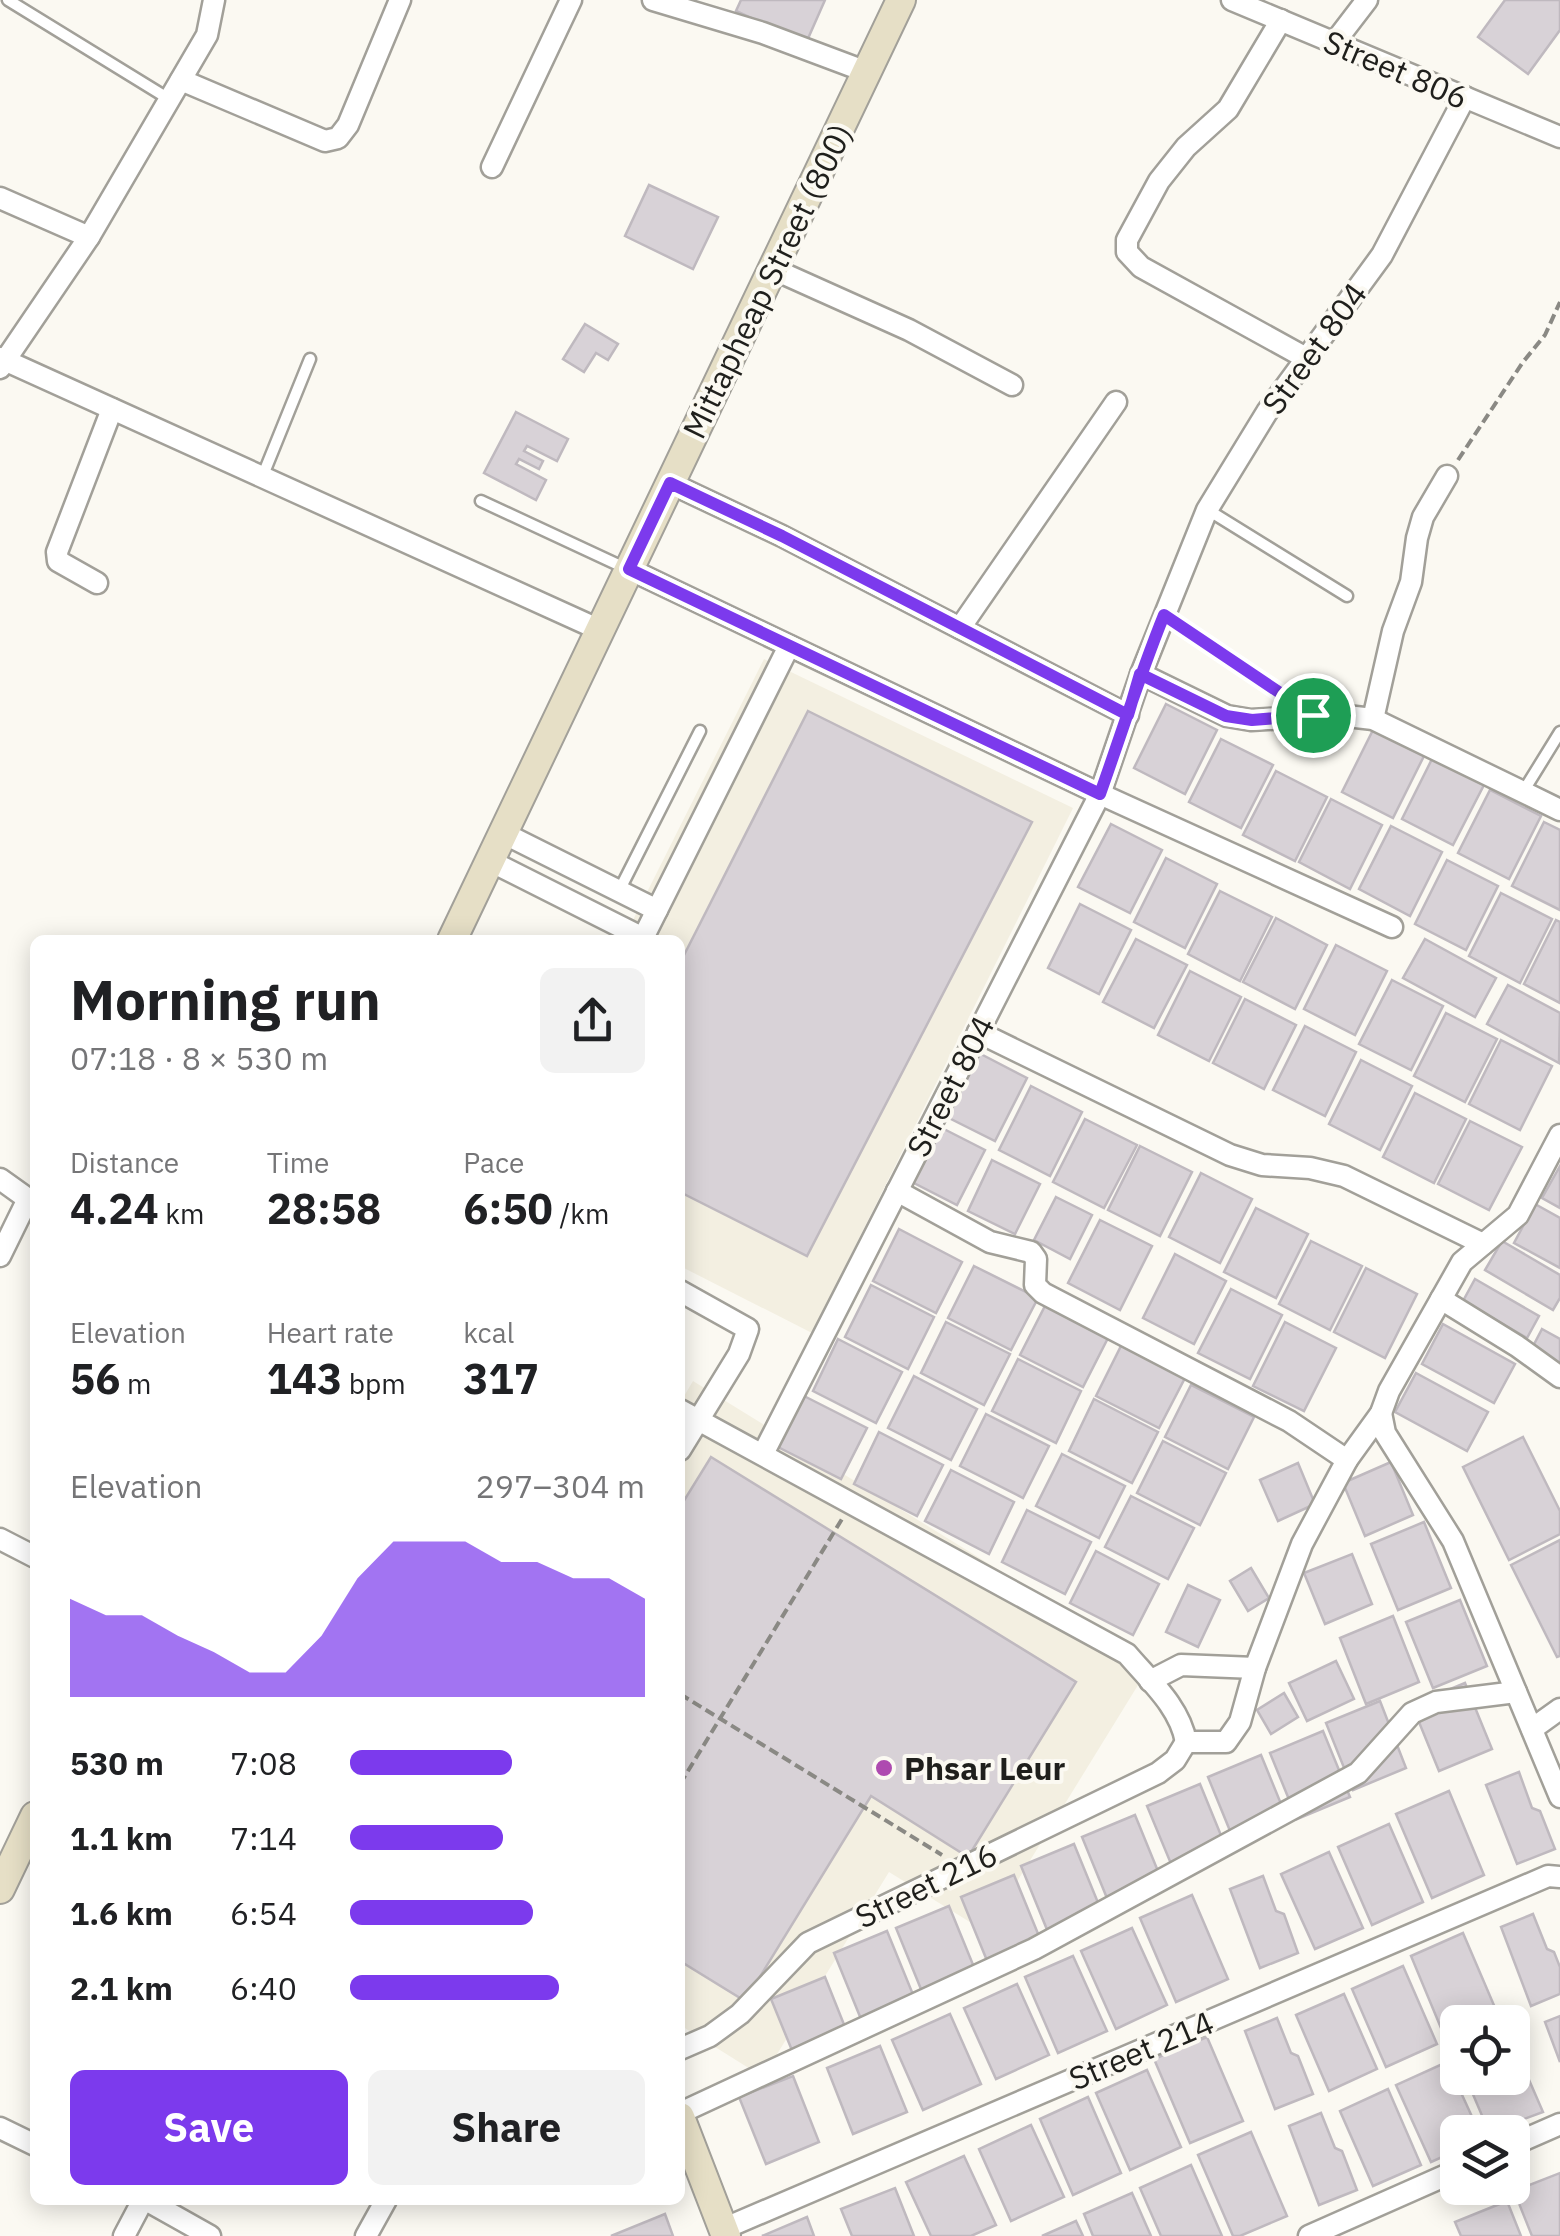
<!DOCTYPE html>
<meta charset="utf-8">
<style>
body{margin:0;font-family:"IBM Plex Sans",sans-serif;background:#f2f2f2;color:#202124;height:100vh;display:flex;flex-direction:column;font-size:38px;white-space:nowrap}
*{box-sizing:border-box;margin:0}
p{font-size:32px;color:#757577}
.icon{flex:none;width:55px;height:55px;fill:none;stroke:currentColor;stroke-width:2;stroke-linecap:round;stroke-linejoin:round}
.map{position:relative;flex:1;overflow:hidden}
.sheet{position:absolute;left:30px;top:935px;width:655px;height:1270px;display:flex;flex-direction:column;background:#fff;border-radius:15px;box-shadow:0 5px 25px #0003}
.sheet>*{flex:none}
.fabs{position:absolute;left:1440px;top:2005px;display:grid;gap:20px}
.fabs a{display:grid;place-items:center;width:90px;height:90px;border-radius:15px;background:#fff;box-shadow:0 5px 25px #0003;font-size:50px}
.pin{position:absolute;display:grid;place-items:center;width:85px;height:85px;color:#fff;margin:-42px;border:5px solid #fff;border-radius:50%;box-shadow:0 2px 10px #0007}
.round{display:grid;place-items:center;flex:none;width:105px;height:105px;border-radius:15px;background:#f2f2f2}
.head{display:flex;align-items:center;justify-content:space-between;height:170px;padding:0 40px}
h1{font-size:55px;font-weight:700;line-height:75px}
.figures{display:grid;grid-template-columns:repeat(3,1fr);gap:15px;height:170px;padding:10px 40px}
.figures div{display:grid;align-content:center}
.figures b{font-size:42px;font-weight:700}
.figures small{font-size:28px;font-weight:400}
.figures p{font-size:28px}
.chart{height:280px;padding:20px 40px}
.chart p{display:flex;justify-content:space-between}
.chart svg{width:100%;height:180px;margin-top:10px;fill:#7c3aed;opacity:.7}
.cta{display:flex;gap:20px;margin-top:auto;padding:20px 40px}
.cta a{flex:1;height:115px;border-radius:15px;background:#7c3aed;color:#fff;font-size:40px;font-weight:700;line-height:115px;text-align:center}
.cta a+a{background:#f2f2f2;color:#202124}
ul{padding:0 40px;list-style:none;font-size:32px}
li{display:grid;grid-template-columns:160px 120px 1fr;align-items:center;height:75px}
li i{height:25px;border-radius:12px;background:#7c3aed}
.map>svg:first-child{display:block}
.built{fill:#f3efe1}
.building{fill:#d8d2d7;stroke:#bfb9bf;stroke-width:2.5}
.lines{fill:none;stroke-linecap:round;stroke-linejoin:round}
.lane-casing{stroke:#a2a099;stroke-width:15}
.street-casing{stroke:#a2a099;stroke-width:25}
.secondary-casing{stroke:#a2a099;stroke-width:32}
.path{stroke:#8a8984;stroke-width:4;stroke-dasharray:10 5;stroke-linecap:butt}
.lane{stroke:#fff;stroke-width:10}
.street{stroke:#fff;stroke-width:20}
.secondary{stroke:#e6dfc6;stroke-width:28}
.route-casing{stroke:#fff;stroke-width:20}
.route{stroke:#7c3aed;stroke-width:12}
.poi-dot{fill:#ae4ab0;stroke:#fbf9f2;stroke-width:4}
.labels{text-anchor:middle;dominant-baseline:central;stroke-width:8;stroke-linejoin:round;paint-order:stroke}
.street-label{font-size:32px;fill:#1f1f1c;stroke:#fbf9f2}
.poi-label{font-size:32px;font-weight:bold;fill:#1f1f1c;stroke:#fbf9f2;text-anchor:start}
</style>
<div class="map">
<svg width="1560" height="2236" viewBox="0 0 1560 2236">
<rect width="100%" height="100%" fill="#fbf9f2"/>
<g class="built">
<polygon points="764,659 1073,808 812,1333 680,1266 680,940 623,940"/>
<polygon points="693,1381 1151,1664 986,1932 889,1872 763,2077 680,2025 680,1403"/>
</g>
<g class="building">
<polygon points="741,0 825,0 806,43 736,11"/>
<polygon points="1505,0 1560,0 1560,30 1528,74 1478,37"/>
<polygon points="649,185 718,217 693,269 625,236"/>
<polygon points="585,324 618,344 608,360 596,353 584,372 563,359"/>
<polygon points="516,412 568,439 557,461 527,446 524,451 543,461 539,469 519,459 516,464 546,480 536,500 484,473"/>
<polygon points="1166,704 1217,730 1185,794 1134,768"/>
<polygon points="808,711 1032,822 807,1256 680,1192 680,963"/>
<polygon points="1374,728 1425,754 1393,818 1342,792"/>
<polygon points="1221,739 1273,765 1241,828 1189,802"/>
<polygon points="1434,755 1486,781 1453,845 1402,819"/>
<polygon points="1276,771 1327,797 1295,861 1243,835"/>
<polygon points="1490,790 1541,816 1509,879 1458,853"/>
<polygon points="1331,799 1382,825 1350,889 1299,862"/>
<polygon points="1544,822 1560,830 1560,910 1512,886"/>
<polygon points="1111,824 1162,850 1130,913 1078,887"/>
<polygon points="1391,826 1442,852 1410,916 1359,889"/>
<polygon points="1166,858 1217,884 1185,948 1134,922"/>
<polygon points="1447,860 1498,886 1466,950 1415,924"/>
<polygon points="1220,891 1272,917 1240,981 1188,954"/>
<polygon points="1501,893 1552,919 1520,983 1469,956"/>
<polygon points="1080,904 1131,930 1099,994 1048,968"/>
<polygon points="1276,918 1327,945 1295,1009 1243,982"/>
<polygon points="1556,920 1560,922 1560,1003 1524,984"/>
<polygon points="1136,939 1187,965 1154,1028 1103,1002"/>
<polygon points="1425,939 1496,978 1475,1017 1403,978"/>
<polygon points="1336,945 1387,971 1355,1035 1304,1009"/>
<polygon points="1190,971 1241,997 1209,1061 1158,1035"/>
<polygon points="1392,980 1443,1006 1411,1070 1359,1044"/>
<polygon points="1508,985 1560,1013 1559,1063 1487,1024"/>
<polygon points="1245,999 1296,1025 1264,1089 1213,1063"/>
<polygon points="1446,1013 1497,1039 1465,1102 1414,1076"/>
<polygon points="1305,1026 1356,1052 1325,1116 1273,1090"/>
<polygon points="1501,1040 1552,1066 1520,1130 1469,1104"/>
<polygon points="975,1051 1027,1078 995,1141 943,1115"/>
<polygon points="1361,1060 1412,1086 1380,1150 1329,1124"/>
<polygon points="1031,1086 1082,1112 1050,1176 999,1150"/>
<polygon points="1415,1093 1466,1119 1434,1183 1383,1157"/>
<polygon points="1085,1119 1137,1145 1104,1208 1053,1182"/>
<polygon points="1470,1121 1522,1147 1489,1210 1438,1184"/>
<polygon points="938,1126 985,1150 957,1205 910,1181"/>
<polygon points="1140,1146 1192,1172 1160,1236 1108,1210"/>
<polygon points="992,1160 1040,1184 1015,1234 968,1211"/>
<polygon points="1560,1166 1560,1208 1542,1198"/>
<polygon points="1201,1173 1252,1199 1220,1263 1169,1237"/>
<polygon points="1056,1197 1092,1215 1070,1259 1034,1240"/>
<polygon points="1535,1204 1560,1218 1560,1268 1514,1243"/>
<polygon points="1256,1208 1308,1234 1276,1298 1224,1272"/>
<polygon points="1100,1220 1152,1246 1120,1310 1068,1283"/>
<polygon points="899,1229 962,1262 936,1313 873,1281"/>
<polygon points="1311,1241 1362,1266 1330,1330 1279,1304"/>
<polygon points="1502,1241 1560,1275 1560,1298 1553,1310 1485,1270"/>
<polygon points="1175,1254 1226,1281 1194,1344 1143,1318"/>
<polygon points="974,1266 1038,1298 1011,1350 948,1318"/>
<polygon points="1366,1268 1417,1294 1385,1358 1334,1332"/>
<polygon points="1475,1279 1539,1316 1527,1338 1463,1301"/>
<polygon points="871,1285 934,1317 908,1369 845,1337"/>
<polygon points="1231,1289 1282,1315 1250,1379 1198,1353"/>
<polygon points="1046,1304 1109,1336 1083,1387 1020,1355"/>
<polygon points="946,1322 1010,1354 984,1405 921,1373"/>
<polygon points="1285,1322 1336,1348 1304,1411 1253,1386"/>
<polygon points="1443,1324 1515,1364 1494,1403 1422,1364"/>
<polygon points="1542,1329 1560,1339 1560,1368 1530,1352"/>
<polygon points="838,1339 902,1372 876,1423 813,1391"/>
<polygon points="1122,1344 1186,1376 1159,1428 1096,1396"/>
<polygon points="1018,1359 1081,1391 1056,1443 992,1411"/>
<polygon points="1416,1373 1488,1412 1467,1451 1395,1412"/>
<polygon points="914,1376 977,1409 951,1460 888,1428"/>
<polygon points="1191,1385 1254,1417 1228,1469 1165,1437"/>
<polygon points="804,1396 867,1428 841,1479 778,1447"/>
<polygon points="1094,1399 1158,1432 1132,1483 1069,1451"/>
<polygon points="986,1414 1049,1446 1023,1498 960,1466"/>
<polygon points="879,1432 943,1465 917,1516 854,1484"/>
<polygon points="1523,1437 1560,1511 1560,1534 1509,1560 1463,1467"/>
<polygon points="1163,1441 1226,1473 1200,1525 1137,1493"/>
<polygon points="1062,1454 1125,1486 1099,1538 1036,1506"/>
<polygon points="711,1457 1076,1682 968,1857 871,1796 745,2001 680,1961 680,1507"/>
<polygon points="1391,1462 1413,1515 1365,1536 1343,1483"/>
<polygon points="1298,1463 1315,1504 1278,1521 1260,1480"/>
<polygon points="951,1470 1014,1502 989,1554 925,1521"/>
<polygon points="1131,1496 1194,1528 1168,1579 1105,1547"/>
<polygon points="1027,1510 1091,1542 1065,1594 1002,1562"/>
<polygon points="1424,1522 1451,1588 1398,1610 1371,1544"/>
<polygon points="1560,1540 1560,1656 1557,1657 1511,1565"/>
<polygon points="1096,1551 1159,1584 1133,1635 1070,1603"/>
<polygon points="1352,1554 1372,1604 1325,1624 1304,1573"/>
<polygon points="1251,1568 1269,1598 1248,1611 1230,1581"/>
<polygon points="1188,1585 1220,1600 1198,1647 1166,1632"/>
<polygon points="1460,1600 1487,1666 1433,1688 1406,1622"/>
<polygon points="1393,1616 1419,1682 1366,1704 1340,1638"/>
<polygon points="1336,1661 1354,1699 1307,1721 1289,1683"/>
<polygon points="1465,1683 1492,1749 1439,1771 1412,1705"/>
<polygon points="1284,1693 1298,1717 1271,1734 1257,1710"/>
<polygon points="1380,1701 1406,1768 1353,1790 1326,1723"/>
<polygon points="1323,1731 1350,1797 1297,1819 1270,1753"/>
<polygon points="1261,1755 1288,1821 1235,1843 1208,1777"/>
<polygon points="1519,1772 1532,1808 1540,1811 1555,1849 1517,1864 1486,1785"/>
<polygon points="1200,1784 1227,1850 1174,1871 1147,1806"/>
<polygon points="1449,1791 1484,1875 1432,1898 1396,1814"/>
<polygon points="1135,1815 1162,1881 1109,1903 1082,1837"/>
<polygon points="1389,1824 1423,1902 1372,1925 1338,1847"/>
<polygon points="1074,1844 1101,1910 1048,1932 1021,1866"/>
<polygon points="1329,1852 1363,1928 1315,1949 1281,1874"/>
<polygon points="1014,1875 1041,1941 988,1963 961,1897"/>
<polygon points="1263,1876 1276,1911 1284,1914 1298,1953 1260,1968 1230,1889"/>
<polygon points="1192,1895 1228,1979 1176,2002 1140,1918"/>
<polygon points="949,1906 976,1972 923,1994 896,1928"/>
<polygon points="1533,1914 1547,1949 1554,1952 1560,1967 1560,1994 1531,2006 1501,1927"/>
<polygon points="1132,1928 1167,2005 1116,2029 1081,1951"/>
<polygon points="887,1931 914,1997 861,2019 834,1953"/>
<polygon points="1463,1933 1499,2017 1486,2022 1458,2022 1458,2035 1446,2040 1411,1956"/>
<polygon points="1073,1956 1107,2031 1058,2053 1025,1977"/>
<polygon points="1403,1966 1437,2044 1386,2067 1352,1989"/>
<polygon points="825,1977 851,2042 798,2065 771,1999"/>
<polygon points="1017,1984 1049,2055 996,2079 964,2008"/>
<polygon points="1344,1994 1377,2069 1329,2091 1296,2015"/>
<polygon points="950,2014 981,2084 923,2110 892,2040"/>
<polygon points="1560,2016 1560,2062 1545,2022"/>
<polygon points="1277,2018 1291,2053 1298,2056 1313,2094 1275,2109 1245,2031"/>
<polygon points="1207,2037 1243,2121 1190,2143 1154,2059"/>
<polygon points="1512,2041 1543,2112 1489,2132 1466,2078 1512,2078"/>
<polygon points="880,2046 907,2112 853,2134 827,2068"/>
<polygon points="1447,2062 1479,2132 1458,2132 1458,2150 1431,2162 1396,2085"/>
<polygon points="1147,2070 1181,2147 1130,2170 1096,2093"/>
<polygon points="793,2076 819,2142 766,2164 739,2097"/>
<polygon points="1388,2089 1421,2165 1373,2186 1340,2111"/>
<polygon points="1088,2097 1121,2173 1073,2195 1040,2119"/>
<polygon points="1321,2113 1335,2148 1342,2151 1357,2190 1319,2205 1289,2126"/>
<polygon points="1031,2125 1064,2197 1011,2221 979,2149"/>
<polygon points="1251,2132 1287,2216 1240,2236 1233,2236 1198,2155"/>
<polygon points="964,2156 996,2225 971,2236 931,2236 906,2182"/>
<polygon points="1191,2165 1222,2236 1161,2236 1140,2188"/>
<polygon points="1560,2173 1560,2236 1532,2236 1514,2191"/>
<polygon points="895,2188 914,2236 852,2236 841,2209"/>
<polygon points="1132,2193 1151,2236 1093,2236 1084,2214"/>
<polygon points="1507,2201 1521,2236 1461,2236 1455,2222"/>
<polygon points="665,2214 673,2236 611,2236"/>
<polygon points="807,2217 814,2236 762,2236"/>
<polygon points="1076,2221 1083,2236 1042,2236"/>
</g>
<g class="lines">
<g class="lane-casing">
<g id="lane">
<polyline points="8,0 169,99"/>
<polyline points="263,475 310,359"/>
<polyline points="481,501 625,568"/>
<polyline points="1208,510 1347,596"/>
<polyline points="1165,615 1312,715"/>
<polyline points="1523,792 1560,732"/>
<polyline points="619,891 700,731"/>
</g>
</g>
<g class="street-casing">
<g id="street">
<polyline points="653,0 763,33 867,72"/>
<polyline points="1232,0 1560,137"/>
<polyline points="1281,20 1228,109 1186,147 1159,181 1127,240 1127,252 1141,267 1306,358"/>
<polyline points="1334,43 1367,0"/>
<polyline points="181,80 325,141 338,138 348,125 400,0"/>
<polyline points="492,167 571,0"/>
<polyline points="0,198 89,237"/>
<polyline points="773,269 909,330 1012,385"/>
<polyline points="0,358 600,630"/>
<polyline points="0,368 89,237 207,35 214,0"/>
<polyline points="670,483 782,536 1128,715"/>
<polyline points="629,569 1100,794 1392,927"/>
<polyline points="97,583 58,561 57,552 112,409"/>
<polyline points="960,628 1116,402"/>
<polyline points="1141,674 1227,716 1251,720 1338,715 1373,719 1560,810"/>
<polyline points="1373,719 1393,631 1411,582 1417,538 1423,517 1447,476"/>
<polyline points="503,833 657,910"/>
<polyline points="490,861 643,938"/>
<polyline points="642,940 789,646"/>
<polyline points="978,1032 1230,1155 1262,1165 1310,1168 1344,1176 1483,1244"/>
<polyline points="0,1179 35,1204"/>
<polyline points="897,1191 990,1242 1031,1252 1036,1259 1035,1285 1043,1293 1289,1421 1347,1460 1381,1413 1389,1391 1462,1262 1518,1215 1560,1135"/>
<polyline points="0,1256 27,1201"/>
<polyline points="680,1291 748,1329 739,1354 680,1450"/>
<polyline points="1441,1299 1517,1346 1560,1377"/>
<path d="M680 1410 1127 1654C1150 1681 1180 1707 1186 1742"/>
<polyline points="1381,1413 1385,1433 1453,1541 1560,1797"/>
<polyline points="763,1454 1100,794 1141,674 1207,510 1267,412 1382,255 1465,97"/>
<polyline points="0,1539 35,1557"/>
<polyline points="1150,1681 1181,1665 1255,1668"/>
<polyline points="1532,1729 1560,1709"/>
<polyline points="1186,1742 1226,1742 1240,1722 1255,1668 1302,1544 1347,1460"/>
<polyline points="680,2049 710,2036 740,2014 808,1943 1158,1773 1175,1760 1186,1742"/>
<polyline points="680,2113 1034,1949 1358,1773 1412,1713 1436,1702 1516,1692"/>
<polyline points="0,2128 35,2145"/>
<polyline points="1512,2145 1560,2124"/>
<polyline points="146,2200 210,2236"/>
<polyline points="723,2229 1548,1876 1560,1877"/>
<polyline points="124,2236 143,2200"/>
<polyline points="366,2236 386,2200"/>
<polyline points="1309,2236 1458,2170"/>
</g>
</g>
<g class="secondary-casing">
<g id="secondary">
<polyline points="452,940 901,0"/>
<polyline points="0,1889 35,1816"/>
<polyline points="680,2117 726,2236"/>
</g>
</g>
<g class="path">
<polyline points="1458,460 1523,362 1545,335 1560,302"/>
<polyline points="680,1694 942,1855"/>
<polyline points="680,1784 842,1519"/>
</g>
<use href="#lane" class="lane"/>
<use href="#street" class="street"/>
<use href="#secondary" class="secondary"/>
</g>
<g class="lines">
<g class="route-casing">
<path id="route" d="M1313 715 1252 720 1226 716 1140 674 1128 715 782 536 670 483 629 569 1100 794C1121 735 1140 674 1164 615L1313 715"/>
</g>
<use href="#route" class="route"/>
</g>
<circle class="poi-dot" cx="884" cy="1768" r="10"/>
<g class="labels">
<g class="street-label">
<text transform="translate(1396 69) rotate(23)">Street 806</text>
<text transform="translate(767 281) rotate(-64)">Mittapheap Street (800)</text>
<text transform="translate(1314 348) rotate(-54)">Street 804</text>
<text transform="translate(950 1086) rotate(-63)">Street 804</text>
<text transform="translate(926 1885) rotate(-26)">Street 216</text>
<text transform="translate(1141 2050) rotate(-23)">Street 214</text>
</g>
<g class="poi-label">
<text x="904" y="1768">Phsar Leur</text>
</g>
</g>
</svg>
<div class="fabs">
<a><svg class="icon" aria-label="locate" viewBox="0 0 24 24"><circle cx="12" cy="12" r="6"/><path d="M12 2v4M12 18v4M2 12h4M18 12h4"/></svg></a>
<a><svg class="icon" aria-label="layers" viewBox="0 0 24 24"><path d="M12 4l9 5-9 5-9-5zM3 14l9 5 9-5"/></svg></a>
</div>
<div class="pin" style="left:1313px;top:715px;background:#1e9e55"><svg class="icon" aria-label="arrive" viewBox="0 0 24 24"><path d="M6 21V4h12l-3 4 3 4H6"/></svg></div>
<section class="sheet">
<div class="head"><div><h1>Morning run</h1><p>07:18 · 8 × 530 m</p></div><a class="round"><svg class="icon" aria-label="share" viewBox="0 0 24 24"><path d="M12 15V3M7 8l5-5 5 5M5 13v7h14v-7"/></svg></a></div>
<div class="figures">
<div><p>Distance</p><b>4.24<small> km</small></b></div>
<div><p>Time</p><b>28:58</b></div>
<div><p>Pace</p><b>6:50<small> /km</small></b></div>
</div>
<div class="figures">
<div><p>Elevation</p><b>56<small> m</small></b></div>
<div><p>Heart rate</p><b>143<small> bpm</small></b></div>
<div><p>kcal</p><b>317</b></div>
</div>
<div class="chart"><p><span>Elevation</span>297–304 m</p>
<svg viewBox="0 0 160 44" preserveAspectRatio="none"><path d="M0 44V20L10 24L20 24L30 29L40 33L50 38L60 38L70 29L80 15L90 6L100 6L110 6L120 11L130 11L140 15L150 15L160 20V44z"/></svg>
</div>
<ul>
<li><b>530 m</b>7:08<i style="width:55%"></i></li>
<li><b>1.1 km</b>7:14<i style="width:52%"></i></li>
<li><b>1.6 km</b>6:54<i style="width:62%"></i></li>
<li><b>2.1 km</b>6:40<i style="width:71%"></i></li>
</ul>
<div class="cta"><a>Save</a><a>Share</a></div>
</section>
</div>
